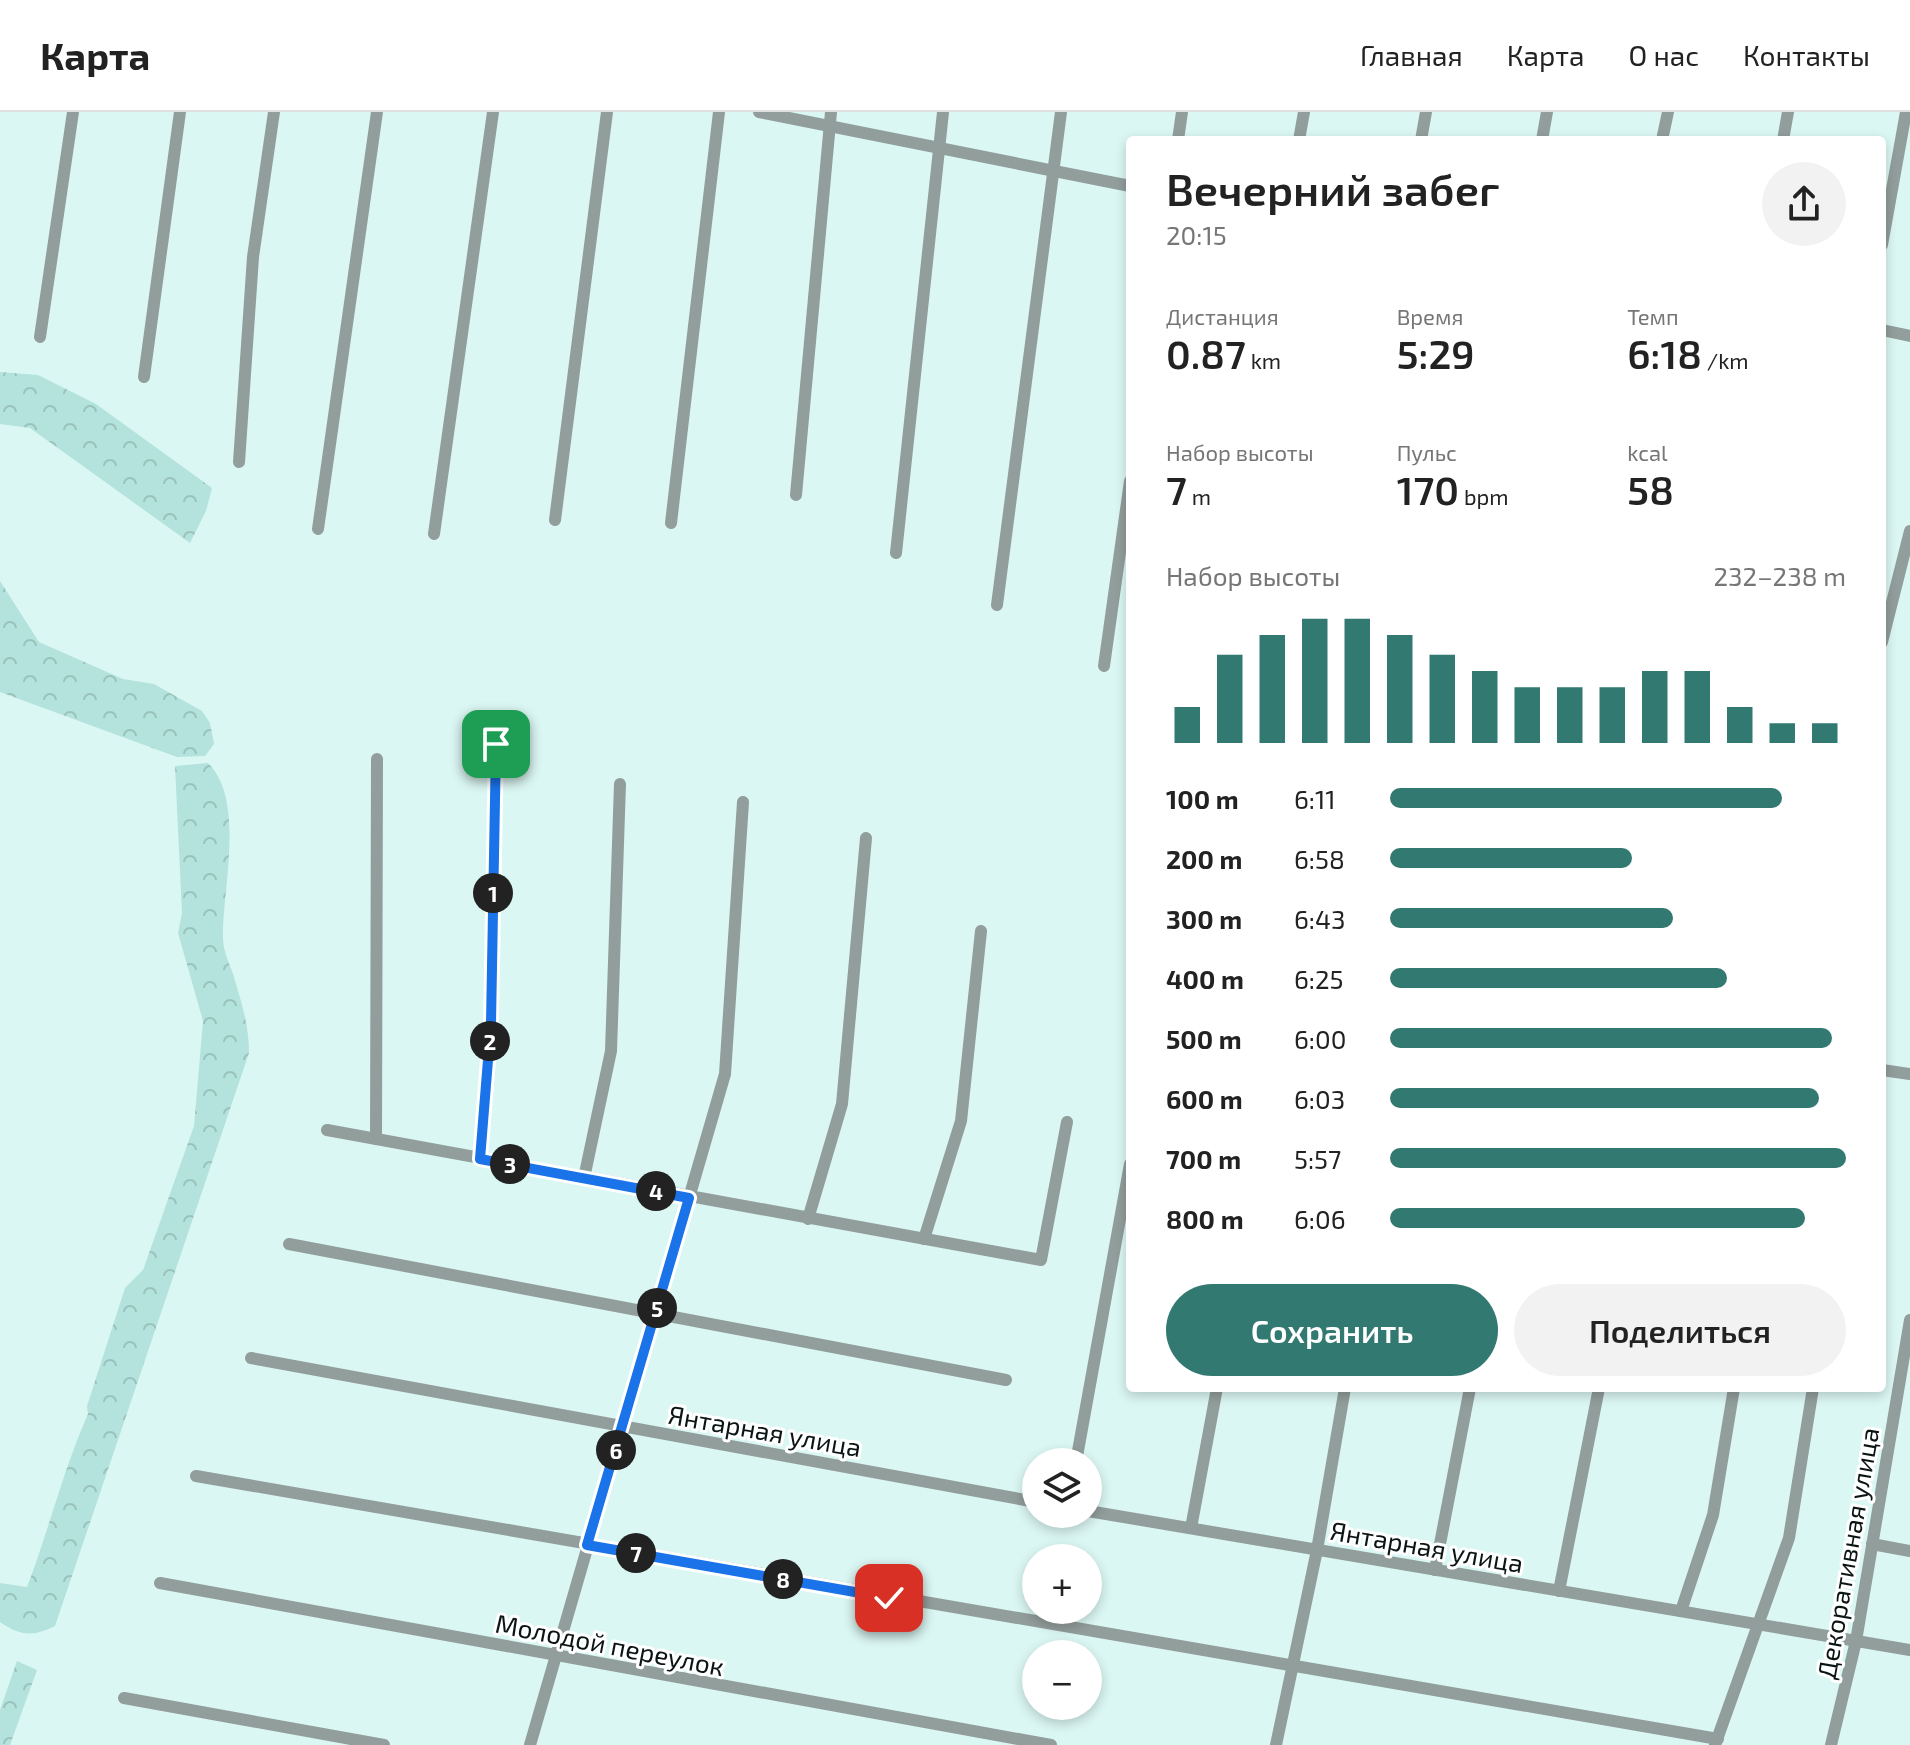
<!DOCTYPE html>
<html lang="ru">
<meta charset="utf-8">
<style>
body{margin:0;font-family:"Exo 2",sans-serif;background:#f2f2f2;color:#222;height:100vh;display:flex;flex-direction:column;font-size:30px;white-space:nowrap}
*{box-sizing:border-box;margin:0}
p{font-size:26px;color:#767676}
.icon{flex:none;width:44px;height:44px;fill:none;stroke:currentColor;stroke-width:2;stroke-linecap:round;stroke-linejoin:round}
.map{position:relative;flex:1;overflow:hidden}
.drawer{position:absolute;left:1126px;top:24px;width:760px;height:1256px;display:flex;flex-direction:column;background:#fff;border-radius:8px;box-shadow:0 4px 12px #0003}
.drawer>*{flex:none}
.buttons{position:absolute;left:1022px;top:1336px;display:grid;gap:16px}
.buttons a{display:grid;place-items:center;width:80px;height:80px;border-radius:50%;background:#fff;box-shadow:0 4px 12px #0003;font-size:40px}
.pin{position:absolute;display:grid;place-items:center;width:68px;height:68px;color:#fff;margin:-34px;border-radius:16px;box-shadow:0 4px 12px #0006}
.km{position:absolute;width:40px;height:40px;margin:-20px;border-radius:50%;background:#222;color:#fff;font-size:22px;line-height:40px;text-align:center}
.round{display:grid;place-items:center;flex:none;width:84px;height:84px;border-radius:42px;background:#f2f2f2}
.head{display:flex;align-items:center;justify-content:space-between;height:136px;padding:0 40px}
h1{font-size:44px;font-weight:600;line-height:60px}
.stats{display:grid;grid-template-columns:repeat(3,1fr);gap:12px;height:136px;padding:8px 40px}
.stats div{display:grid;align-content:center}
.stats b{font-size:40px;font-weight:600}
.stats small{font-size:22px;font-weight:400}
.stats p{font-size:22px}
.chart{height:224px;padding:16px 40px}
.chart p{display:flex;justify-content:space-between}
.chart svg{width:100%;height:144px;margin-top:8px;stroke:#327971;stroke-width:6}
.button{display:flex;gap:16px;margin-top:auto;padding:16px 40px}
.button a{flex:1;height:92px;border-radius:48px;background:#327971;color:#fff;font-size:32px;font-weight:600;line-height:92px;text-align:center}
.button a+a{background:#f2f2f2;color:#222}
ul{padding:0 40px;list-style:none;font-size:26px}
li{display:grid;grid-template-columns:128px 96px 1fr;align-items:center;height:60px}
li i{height:20px;border-radius:10px;background:#327971}
header{display:flex;align-items:center;gap:48px;box-sizing:border-box;height:112px;padding:0 40px;background:#fff;border-bottom:2px solid #e0e0e0}
header strong{font-size:38px}
nav{display:flex;gap:44px;margin-inline-start:auto;font-size:28px}
.map>svg:first-child{display:block}
.forest{fill:url(#forest-crowns)}
.lines{fill:none;stroke-linecap:round;stroke-linejoin:round}
.street{stroke:#929e9c;stroke-width:12}
.route-casing{stroke:#fff;stroke-width:16}
.route{stroke:#1a73e8;stroke-width:10}
.labels{text-anchor:middle;dominant-baseline:central;stroke-width:6;stroke-linejoin:round;paint-order:stroke}
.street-label{font-size:26px;fill:#0b1514;stroke:#fff}
</style>
<header>
<strong>Карта</strong>
<nav><a>Главная</a><a>Карта</a><a>О нас</a><a>Контакты</a></nav>
</header>
<div class="map">
<svg width="1910" height="1633" viewBox="0 0 1910 1633">
<defs>
<pattern id="forest-crowns" width="20" height="18" patternUnits="userSpaceOnUse" patternTransform="scale(2)"><rect width="20" height="18" fill="#b3e3dc"/><path d="M2 6a3 3 0 1 1 6 0M12 15a3 3 0 1 1 6 0" fill="none" stroke="#99c2bc"/></pattern>
</defs>
<rect width="100%" height="100%" fill="#dbf7f3"/>
<g class="forest">
<polygon points="0,260 38,263 96,292 212,376 206,399 190,431 30,316 0,312"/>
<polygon points="0,469 39,530 123,567 154,572 202,599 210,611 214,632 205,644 177,645 0,580"/>
<path d="M208 651C246 689 222 778 223 826 223 838 229 851 233 862 241 889 249 912 249 941L55 1514C33 1525 20 1524 0 1510V1471L27 1475C49 1418 63 1358 88 1302L87 1294 125 1176 143 1158 194 1014 203 909 178 821 182 801 175 654Z"/>
<polygon points="17,1549 37,1558 10,1633 0,1633 0,1598"/>
</g>
<g class="lines">
<g class="street">
<polyline points="759,0 1130,74"/>
<polyline points="1178,28 1182,0"/>
<polyline points="1299,28 1304,0"/>
<polyline points="1421,28 1426,0"/>
<polyline points="1542,28 1547,0"/>
<polyline points="1662,28 1668,0"/>
<polyline points="1783,28 1788,0"/>
<polyline points="1882,133 1906,0"/>
<polyline points="1882,218 1910,224"/>
<polyline points="40,225 73,0"/>
<polyline points="144,265 180,0"/>
<polyline points="239,350 253,145 274,0"/>
<polyline points="796,383 831,0"/>
<polyline points="555,408 607,0"/>
<polyline points="671,411 719,0"/>
<polyline points="318,417 377,0"/>
<polyline points="434,422 493,0"/>
<polyline points="896,441 943,0"/>
<polyline points="997,493 1061,0"/>
<polyline points="1882,530 1910,419"/>
<polyline points="1104,554 1130,369"/>
<polyline points="1882,958 1910,962"/>
<polyline points="327,1018 1041,1148 1067,1010"/>
<polyline points="376,1027 377,647"/>
<polyline points="480,1047 491,911 496,632"/>
<polyline points="584,1066 611,939 620,672"/>
<polyline points="808,1107 842,992 866,726"/>
<polyline points="924,1127 961,1009 981,819"/>
<polyline points="289,1132 1006,1268"/>
<polyline points="251,1246 1036,1390"/>
<polyline points="1076,1350 1130,1052"/>
<polyline points="196,1364 1718,1627"/>
<polyline points="1088,1399 1910,1538"/>
<polyline points="1191,1416 1217,1276"/>
<polyline points="1872,1432 1910,1439"/>
<polyline points="1435,1458 1470,1276"/>
<polyline points="160,1471 1051,1633"/>
<polyline points="1559,1479 1599,1276"/>
<polyline points="1681,1499 1713,1403 1734,1276"/>
<polyline points="124,1586 384,1633"/>
<polyline points="530,1633 725,962 743,690"/>
<polyline points="1276,1633 1317,1438 1345,1276"/>
<polyline points="1715,1633 1789,1426 1813,1276"/>
<polyline points="1831,1633 1856,1529 1910,1208"/>
</g>
</g>
<g class="lines">
<g class="route-casing">
<polyline id="route" points="496,632 491,911 480,1047 689,1086 587,1433 889,1486"/>
</g>
<use href="#route" class="route"/>
</g>
<g class="labels">
<g class="street-label">
<text transform="translate(765 1318) rotate(10)">Янтарная улица</text>
<text transform="translate(1427 1434) rotate(10)">Янтарная улица</text>
<text transform="translate(1847 1441) rotate(-80)">Декоративная улица</text>
<text transform="translate(610 1532) rotate(11)">Молодой переулок</text>
</g>
</g>
</svg>
<div class="buttons">
<a><svg class="icon" aria-label="layers" viewBox="0 0 24 24"><path d="M12 4l9 5-9 5-9-5zM3 14l9 5 9-5"/></svg></a>
<a>+</a>
<a>−</a>
</div>
<div class="pin" style="left:496px;top:632px;background:#1e9e55"><svg class="icon" aria-label="arrive" viewBox="0 0 24 24"><path d="M6 21V4h12l-3 4 3 4H6"/></svg></div>
<div class="pin" style="left:889px;top:1486px;background:#d93025"><svg class="icon" aria-label="check" viewBox="0 0 24 24"><path d="M5 12l5 5 9-10"/></svg></div>
<b class="km" style="left:493px;top:781px">1</b>
<b class="km" style="left:490px;top:929px">2</b>
<b class="km" style="left:510px;top:1052px">3</b>
<b class="km" style="left:656px;top:1079px">4</b>
<b class="km" style="left:657px;top:1196px">5</b>
<b class="km" style="left:616px;top:1338px">6</b>
<b class="km" style="left:636px;top:1441px">7</b>
<b class="km" style="left:783px;top:1467px">8</b>
<section class="drawer">
<div class="head"><div><h1>Вечерний забег</h1><p>20:15</p></div><a class="round"><svg class="icon" aria-label="share" viewBox="0 0 24 24"><path d="M12 15V3M7 8l5-5 5 5M5 13v7h14v-7"/></svg></a></div>
<div class="stats">
<div><p>Дистанция</p><b>0.87<small> km</small></b></div>
<div><p>Время</p><b>5:29</b></div>
<div><p>Темп</p><b>6:18<small> /km</small></b></div>
</div>
<div class="stats">
<div><p>Набор высоты</p><b>7<small> m</small></b></div>
<div><p>Пульс</p><b>170<small> bpm</small></b></div>
<div><p>kcal</p><b>58</b></div>
</div>
<div class="chart"><p><span>Набор высоты</span>232–238 m</p>
<svg viewBox="0 0 160 44" preserveAspectRatio="none"><path d="M5 44V33M15 44V17M25 44V11M35 44V6M45 44V6M55 44V11M65 44V17M75 44V22M85 44V27M95 44V27M105 44V27M115 44V22M125 44V22M135 44V33M145 44V38M155 44V38"/></svg>
</div>
<ul>
<li><b>100 m</b>6:11<i style="width:86%"></i></li>
<li><b>200 m</b>6:58<i style="width:53%"></i></li>
<li><b>300 m</b>6:43<i style="width:62%"></i></li>
<li><b>400 m</b>6:25<i style="width:74%"></i></li>
<li><b>500 m</b>6:00<i style="width:97%"></i></li>
<li><b>600 m</b>6:03<i style="width:94%"></i></li>
<li><b>700 m</b>5:57<i style="width:100%"></i></li>
<li><b>800 m</b>6:06<i style="width:91%"></i></li>
</ul>
<div class="button"><a>Сохранить</a><a>Поделиться</a></div>
</section>
</div>
